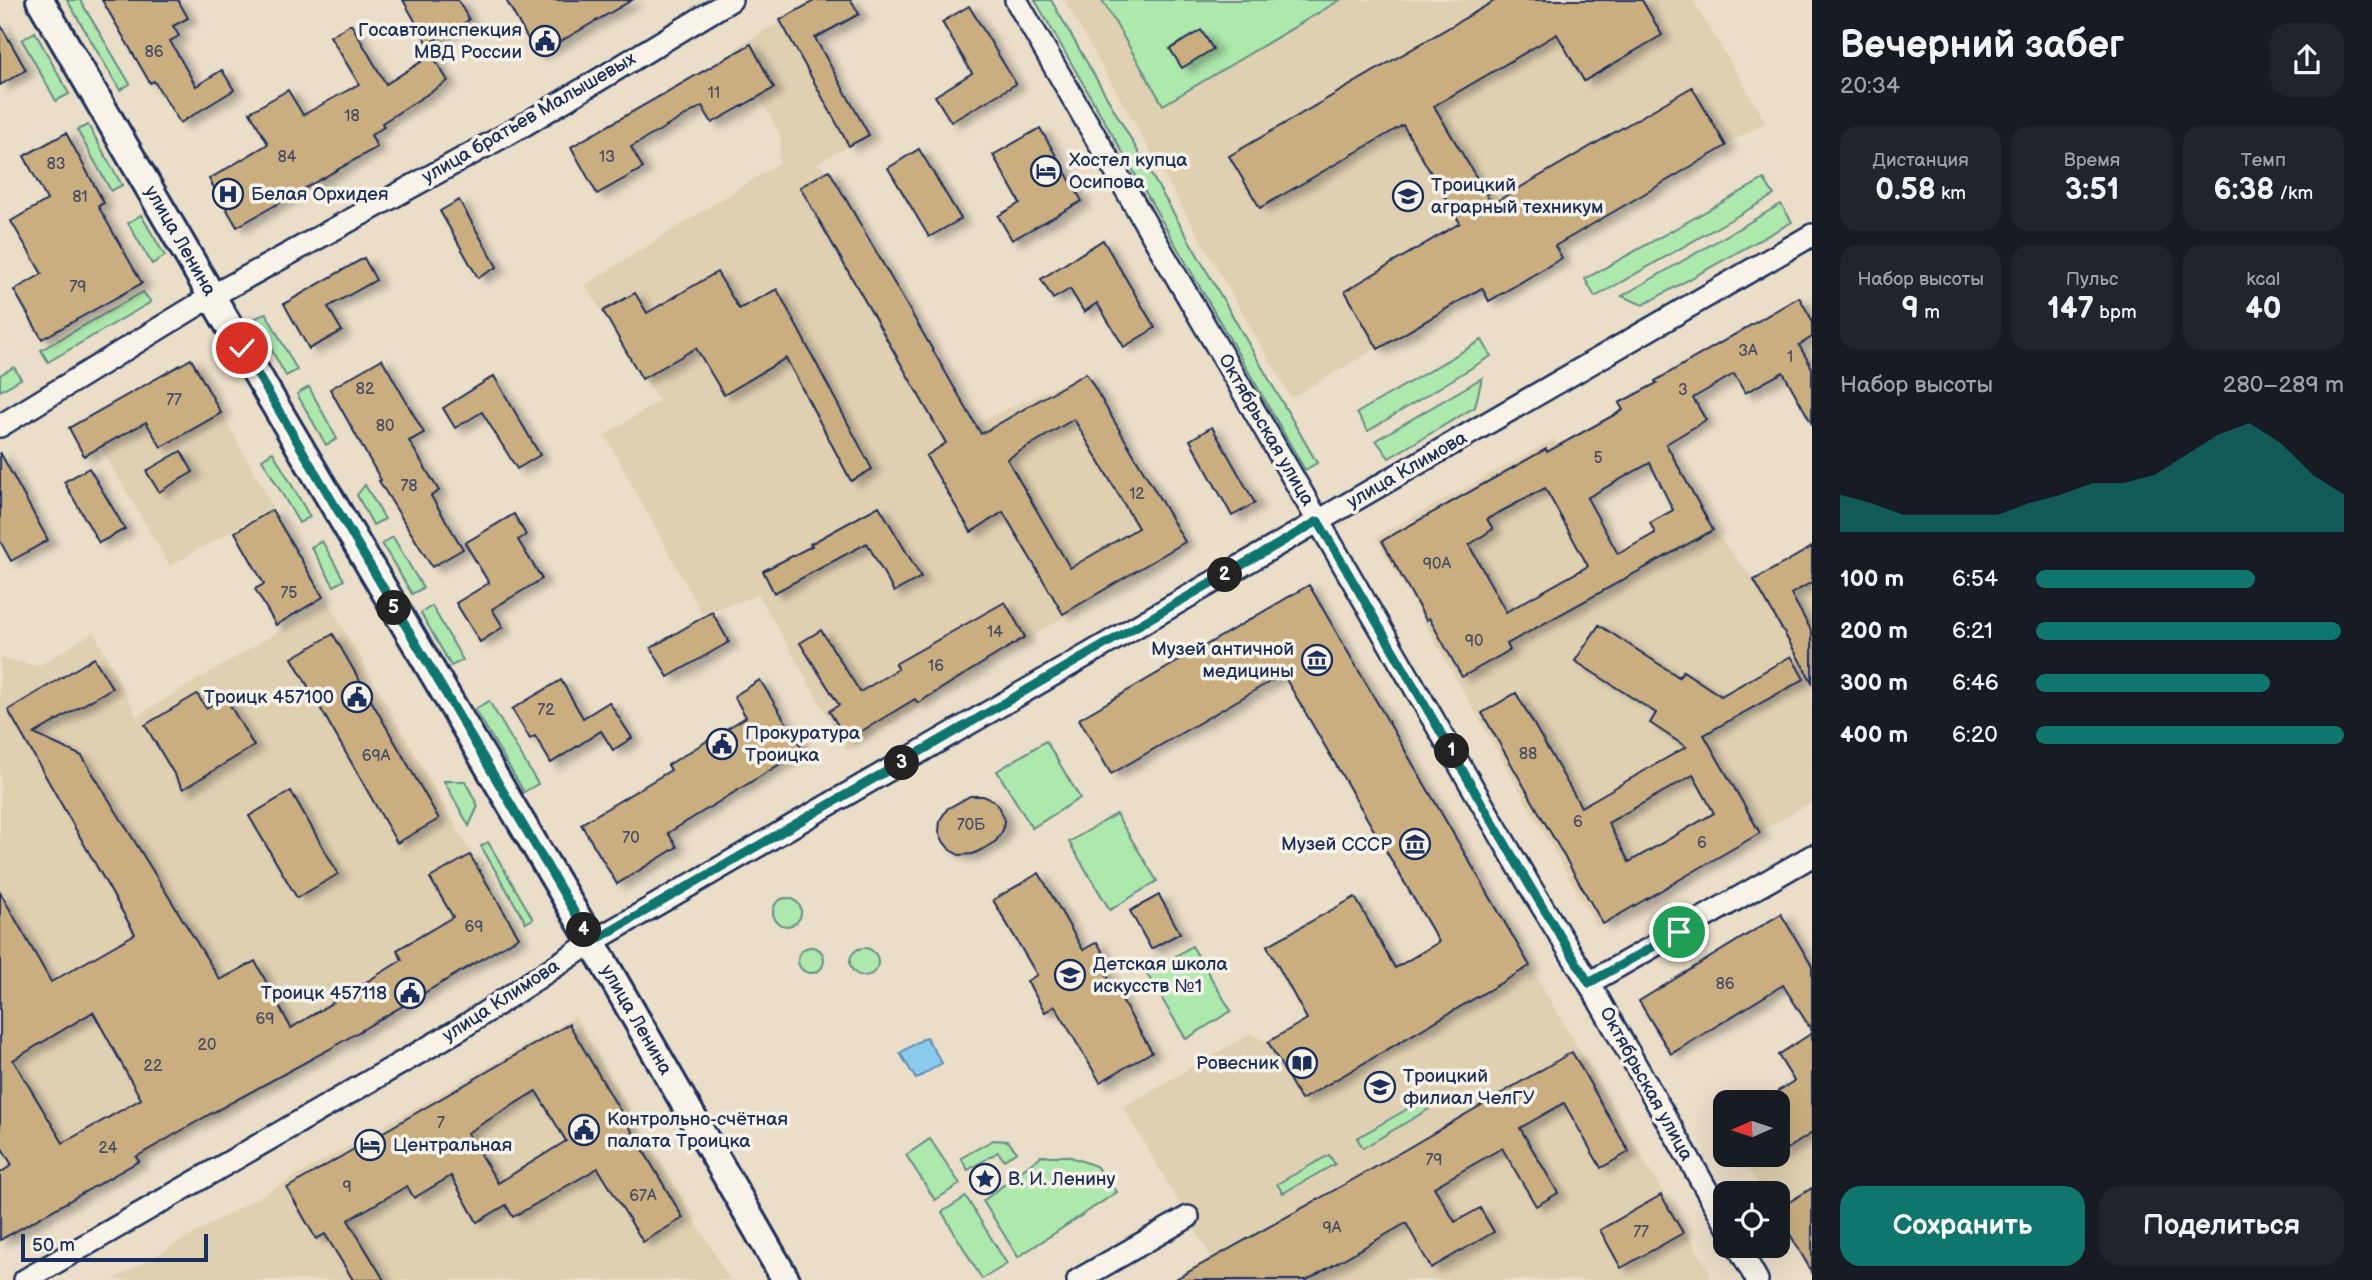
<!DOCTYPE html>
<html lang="ru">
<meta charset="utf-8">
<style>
body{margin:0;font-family:"Balsamiq Sans",sans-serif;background:#20242c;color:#f1f3f6;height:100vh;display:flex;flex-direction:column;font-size:26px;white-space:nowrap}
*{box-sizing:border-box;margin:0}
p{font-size:23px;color:#9ea1a6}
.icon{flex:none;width:38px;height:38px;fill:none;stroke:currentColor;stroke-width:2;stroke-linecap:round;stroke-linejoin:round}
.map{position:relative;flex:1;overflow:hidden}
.side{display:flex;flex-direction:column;background:#171b24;width:560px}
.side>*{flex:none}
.needle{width:46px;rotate:267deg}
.controls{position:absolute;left:1713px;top:1090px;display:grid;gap:14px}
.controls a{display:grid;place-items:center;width:77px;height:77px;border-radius:14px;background:#171b24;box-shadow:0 7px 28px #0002;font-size:35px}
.scale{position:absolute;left:21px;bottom:18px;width:187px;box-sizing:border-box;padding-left:7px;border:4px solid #1b2f5e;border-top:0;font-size:19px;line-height:24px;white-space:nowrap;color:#1b2f5e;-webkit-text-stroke:5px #f7f3e8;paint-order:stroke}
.pin{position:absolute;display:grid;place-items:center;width:60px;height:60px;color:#fff;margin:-30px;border:4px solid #fff;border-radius:50%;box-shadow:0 2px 7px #0007}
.km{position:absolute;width:35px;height:35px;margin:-18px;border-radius:50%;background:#222;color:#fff;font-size:19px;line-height:35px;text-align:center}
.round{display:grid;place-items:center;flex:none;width:74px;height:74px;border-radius:21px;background:#20242c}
.summary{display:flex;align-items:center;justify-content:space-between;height:119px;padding:0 28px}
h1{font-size:38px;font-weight:600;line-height:52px}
.metrics{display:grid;grid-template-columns:repeat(3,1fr);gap:10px;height:119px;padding:7px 28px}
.metrics div{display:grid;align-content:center;border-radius:18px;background:#20242c;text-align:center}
.metrics b{font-size:30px;font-weight:600}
.metrics small{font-size:19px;font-weight:400}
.metrics p{font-size:19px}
.chart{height:196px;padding:14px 28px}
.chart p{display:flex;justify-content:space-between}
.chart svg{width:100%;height:126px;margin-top:7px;fill:#0f766e;opacity:.7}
.action{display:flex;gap:14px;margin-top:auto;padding:14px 28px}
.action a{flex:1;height:80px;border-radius:21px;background:#0f766e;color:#fff;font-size:28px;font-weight:600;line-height:80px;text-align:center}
.action a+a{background:#20242c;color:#f1f3f6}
ul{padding:0 28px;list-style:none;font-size:23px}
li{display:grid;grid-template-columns:112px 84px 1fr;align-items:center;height:52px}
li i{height:18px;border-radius:9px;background:#0f766e}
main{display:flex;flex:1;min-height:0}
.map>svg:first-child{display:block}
.built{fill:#e0d0b2}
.green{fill:#ade8ad;stroke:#648c86;stroke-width:2}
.water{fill:#8acbeb;stroke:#5e8db3;stroke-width:2}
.building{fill:#caae7f;stroke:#1b2f5e;stroke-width:2;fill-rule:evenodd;filter:url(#shadow)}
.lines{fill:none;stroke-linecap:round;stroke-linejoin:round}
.minor-casing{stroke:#1b2f5e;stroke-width:26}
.tertiary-casing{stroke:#1b2f5e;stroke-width:32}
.minor{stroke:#f7f3e8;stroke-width:21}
.tertiary{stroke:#f7f3e8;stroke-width:26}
.route-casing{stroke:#fff;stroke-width:14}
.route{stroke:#0f766e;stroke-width:9}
.labels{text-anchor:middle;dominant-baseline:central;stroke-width:7;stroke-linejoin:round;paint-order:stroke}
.number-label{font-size:16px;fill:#474f66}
.poi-label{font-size:19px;fill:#1b2f5e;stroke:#f7f3e8;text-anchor:start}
.street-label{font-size:19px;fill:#1b2f5e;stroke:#f7f3e8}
</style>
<main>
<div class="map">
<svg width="1812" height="1280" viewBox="0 0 1812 1280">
<defs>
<filter id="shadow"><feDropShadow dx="8" dy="4.5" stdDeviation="3.5" flood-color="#0004"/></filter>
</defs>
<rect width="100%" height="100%" fill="#eadec8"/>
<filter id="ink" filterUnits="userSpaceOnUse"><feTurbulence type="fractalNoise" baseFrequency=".0143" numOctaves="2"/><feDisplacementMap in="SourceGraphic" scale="14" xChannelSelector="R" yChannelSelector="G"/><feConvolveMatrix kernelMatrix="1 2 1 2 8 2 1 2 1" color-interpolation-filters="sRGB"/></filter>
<g filter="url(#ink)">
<g class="built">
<polygon points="816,0 851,0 859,14 816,38 869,135 816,164 829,170 975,424 1086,373 1185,542 847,751 759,595 702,614 605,435 659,401 585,285 779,163 781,137 734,49"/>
<polygon points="1064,0 1693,0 1766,122 1291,398"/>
<polygon points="192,357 273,507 170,566 84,419"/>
<polygon points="1554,439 1629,575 1713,530 1754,580 1812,547 1812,802 1597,927 1376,537"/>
<polygon points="328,602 519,937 0,1244 0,658 38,666 94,632 137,716"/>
<polygon points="1496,908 1712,1276 1705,1280 1172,1280 1211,1257 1123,1107 1250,1034 1268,1042"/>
<polygon points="575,1017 730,1280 113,1280"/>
<polygon points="1812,1069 1812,1271 1778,1214 1778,1194 1765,1193 1739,1155 1778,1155 1778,1102 1761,1102"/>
</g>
<g class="green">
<polygon points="67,0 80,0 130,84 120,90"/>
<polygon points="1035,0 1051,0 1317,463 1305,470"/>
<polygon points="1102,0 1340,0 1163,105"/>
<polygon points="35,32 69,94 56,101 22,40"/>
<polygon points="88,125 122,185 111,191 77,130"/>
<polygon points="1764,179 1774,195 1595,297 1585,279"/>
<polygon points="1781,204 1792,222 1643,305 1622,296"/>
<polygon points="141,215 165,256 152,264 128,223"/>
<polygon points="143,292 151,302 48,362 41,350"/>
<polygon points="266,313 297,370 286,376 254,319"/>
<polygon points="1482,340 1491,356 1368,431 1357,413"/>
<polygon points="14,367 21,379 0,391 0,375"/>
<polygon points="1482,378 1475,407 1389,458 1376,440"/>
<polygon points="309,387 337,439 326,445 297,394"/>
<polygon points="273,452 310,517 299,523 262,459"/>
<polygon points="365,485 385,519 373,525 357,495"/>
<polygon points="393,537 423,588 412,594 382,544"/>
<polygon points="322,541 344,580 334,586 311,547"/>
<polygon points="432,606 463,660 451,666 421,613"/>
<polygon points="489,701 538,784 524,792 475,709"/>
<polygon points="1046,741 1080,798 1032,828 997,771"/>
<polygon points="444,781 465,781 478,806 469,826"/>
<polygon points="1116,814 1157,881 1110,910 1069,842"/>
<polygon points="488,842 533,919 526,923 481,846"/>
<circle cx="787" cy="912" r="14"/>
<polygon points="1192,946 1231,1011 1186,1039 1147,974"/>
<circle cx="811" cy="960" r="13"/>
<circle cx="864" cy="962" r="14"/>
<polygon points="1423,1100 1429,1109 1363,1148 1357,1138"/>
<polygon points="930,1139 960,1184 935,1200 906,1155"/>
<polygon points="993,1140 1008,1141 1017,1152 1004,1160 998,1152 968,1170 961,1158"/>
<polygon points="1329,1155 1335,1164 1283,1193 1277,1184"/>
<polygon points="1041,1156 1068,1156 1096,1166 1117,1192 1018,1257 983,1201"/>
<polygon points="966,1197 1007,1264 982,1279 942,1212"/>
</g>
<polygon class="water" points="926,1037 942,1063 916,1079 900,1053"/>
<g class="building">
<polygon points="102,0 178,0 188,18 173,26 179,36 170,41 196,86 222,70 234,90 180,123 154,81 150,83"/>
<polygon points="403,0 458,0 469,20 428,44"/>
<polygon points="506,0 632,0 537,55"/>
<polygon points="816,0 851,0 859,14 815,38 869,135 849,146 780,20"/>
<polygon points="1496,0 1642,0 1662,35 1584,81 1557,34 1434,106 1492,204 1692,87 1726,146 1555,246 1562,258 1489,301 1482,288 1378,349 1345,291 1460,223 1403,125 1260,208 1229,156"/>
<polygon points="969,6 1016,84 951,122 935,96 972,73 942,22"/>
<polygon points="0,24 26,70 0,85"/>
<polygon points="351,24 386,84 432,55 448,81 382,123 384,127 371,135 377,147 237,227 209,179 268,144 250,112 288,90 303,115 359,84 330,36"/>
<polygon points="1201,30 1213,49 1182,68 1170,49"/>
<polygon points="751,44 774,88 712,123 702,106 631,147 643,168 597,194 571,147"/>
<polygon points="1040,128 1082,201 1012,240 998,216 1020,203 993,155"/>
<polygon points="66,133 104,203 98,206 142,283 42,339 14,290 42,274 11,221 47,200 24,156"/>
<polygon points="919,149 961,219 929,237 888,168"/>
<path d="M829 170 981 434 1086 373 1185 542 1063 614 1003 512 971 532 926 456 946 443 800 187ZM1074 419 1138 528 1070 568 1007 459Z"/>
<polygon points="459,200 497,267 478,278 440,211"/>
<polygon points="1103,240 1155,328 1124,347 1097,303 1084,312 1070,289 1053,299 1041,279"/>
<polygon points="364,258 376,280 328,307 342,331 309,349 284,304"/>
<polygon points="717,272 739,309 777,289 872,469 851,481 786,358 724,395 696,348 642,379 603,311 635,293 647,313"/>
<path d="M1799 297 1812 320V337L1799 345 1812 368V424L1783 372 1745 393 1734 374 1693 398 1706 420 1666 444 1713 530 1507 644 1510 650 1462 677 1429 618 1426 620 1382 541 1546 449 1547 452 1623 410 1619 403 1657 383 1655 381ZM1650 463 1673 510 1650 523 1655 533 1618 554 1587 498ZM1545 488 1588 566 1506 612 1469 545 1493 529 1487 519Z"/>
<polygon points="191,359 221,413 161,447 146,422 84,456 69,428"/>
<polygon points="382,359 424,433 409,441 439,491 431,496 463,549 432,567 379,481 381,480 330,389"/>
<polygon points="494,376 540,455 517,469 482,412 455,428 443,408"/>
<polygon points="1212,427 1255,503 1232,516 1190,440"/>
<polygon points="181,451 193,472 159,492 146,471"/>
<polygon points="0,452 48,540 11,561 0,541"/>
<polygon points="89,468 125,529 99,543 64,482"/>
<polygon points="879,506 921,577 894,592 867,543 774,593 763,571 812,546 810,544"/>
<polygon points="272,510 323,597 276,625 255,589 264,584 235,532"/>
<polygon points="514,514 526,535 518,540 542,579 492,609 503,627 480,642 456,603 489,583 465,543"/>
<polygon points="1812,547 1812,582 1791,594 1812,632 1812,682 1754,580"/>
<polygon points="1309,585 1530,966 1301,1100 1268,1042 1307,1019 1267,946 1355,897 1395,968 1439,942 1283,674 1111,774 1079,719"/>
<polygon points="1005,602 1025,637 918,703 915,699 847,740 829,711 839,705 800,643 821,630 860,692 898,669 895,664"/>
<polygon points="712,612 729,642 668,677 651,648"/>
<path d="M1599 625 1679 677 1683 671 1721 696 1791 656 1804 679 1704 735 1760 833 1603 924 1482 713 1516 693 1581 807 1686 747 1650 723 1656 713 1575 661ZM1693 775 1714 813 1629 862 1608 823Z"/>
<polygon points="333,634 439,819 397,843 292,658"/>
<path d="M94 658 112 688 34 734 82 756 220 980 255 961 291 1028 402 960 397 950 453 917 430 878 470 855 519 937 328 1050 210 1114 136 1157 139 1161 0 1240V1173L12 1165 0 1145V892L51 982 135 934 8 710ZM93 1012 141 1099 63 1143 13 1060Z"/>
<polygon points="561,680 583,718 609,702 632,738 613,750 601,731 551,763 535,736 530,739 512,709"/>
<polygon points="760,680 803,750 668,833 677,847 617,884 581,824 671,770 668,765 746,717 734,696"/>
<polygon points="197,694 206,708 225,697 254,746 183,789 145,725"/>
<polygon points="291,791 338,874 297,898 249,816"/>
<polygon points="970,796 983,796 993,800 1000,808 1004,820 1003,830 996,841 985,848 973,854 959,855 950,850 943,841 939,832 940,820 947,809"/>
<polygon points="1039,873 1083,950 1097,942 1109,963 1102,967 1152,1052 1100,1082 1055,1006 1045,1012 1027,981 1037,975 993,900"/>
<polygon points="1159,895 1180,933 1151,949 1130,911"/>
<polygon points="1781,914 1812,966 1812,1031 1783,985 1671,1054 1639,1001"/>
<path d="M569 1024 683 1218 643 1242 598 1168 513 1217 506 1205 477 1222 451 1176 414 1198 407 1186 348 1220 384 1280H353L325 1234 316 1239 287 1188ZM536 1091 566 1141 498 1183 467 1133Z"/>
<polygon points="1812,1033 1812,1133 1778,1155 1778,1091 1794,1081 1778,1055"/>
<polygon points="1572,1052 1629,1152 1601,1168 1564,1103 1520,1128 1558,1193 1536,1206 1502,1148 1434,1187 1455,1222 1480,1208 1494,1232 1431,1268 1406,1223 1307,1280 1174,1280 1372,1169"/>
<polygon points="1812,1188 1812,1272 1778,1214 1778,1209"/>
<polygon points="1661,1195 1683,1233 1621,1268 1600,1230"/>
</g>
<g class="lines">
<g class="minor-casing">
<g id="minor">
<polyline points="1016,0 1531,888 1589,983 1726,1224"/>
<polyline points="0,426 212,296 524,125 731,0"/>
<polyline points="1589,983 1812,856"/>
<polyline points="1738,1246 1757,1280"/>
<polyline points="25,1280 460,1029 592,942 1812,235"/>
<polyline points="1078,1280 1188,1217"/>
</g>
</g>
<g class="tertiary-casing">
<polyline id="tertiary" points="40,0 272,400 592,942 786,1280"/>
</g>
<use href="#minor" class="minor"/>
<use href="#tertiary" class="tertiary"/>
</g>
</g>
<g class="lines" filter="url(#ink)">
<g class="route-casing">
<polyline id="route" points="242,348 592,942 1318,521 1531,888 1589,983 1679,932"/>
</g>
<use href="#route" class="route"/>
</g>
<defs>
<g id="civic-ring" transform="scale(1.575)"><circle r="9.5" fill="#f7f3e8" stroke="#1b2f5e" stroke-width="1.5"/><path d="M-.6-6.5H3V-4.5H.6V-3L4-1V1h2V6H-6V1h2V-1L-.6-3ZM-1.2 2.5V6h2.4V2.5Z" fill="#1b2f5e"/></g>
<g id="hotel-ring" transform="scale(1.575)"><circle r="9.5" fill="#f7f3e8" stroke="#1b2f5e" stroke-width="1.5"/><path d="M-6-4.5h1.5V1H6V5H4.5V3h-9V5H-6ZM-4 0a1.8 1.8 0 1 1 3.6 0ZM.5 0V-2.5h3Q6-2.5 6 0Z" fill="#1b2f5e"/></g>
<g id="hospital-ring" transform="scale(1.575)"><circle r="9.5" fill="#f7f3e8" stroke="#1b2f5e" stroke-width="1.5"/><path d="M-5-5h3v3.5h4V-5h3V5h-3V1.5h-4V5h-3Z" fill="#1b2f5e"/></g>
<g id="university-ring" transform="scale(1.575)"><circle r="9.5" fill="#f7f3e8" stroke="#1b2f5e" stroke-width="1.5"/><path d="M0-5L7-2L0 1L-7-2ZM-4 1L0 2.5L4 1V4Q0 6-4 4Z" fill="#1b2f5e"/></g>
<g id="museum-ring" transform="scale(1.575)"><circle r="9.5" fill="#f7f3e8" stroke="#1b2f5e" stroke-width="1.5"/><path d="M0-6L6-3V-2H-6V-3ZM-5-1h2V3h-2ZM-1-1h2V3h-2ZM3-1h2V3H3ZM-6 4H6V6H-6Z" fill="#1b2f5e"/></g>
<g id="school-ring" transform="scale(1.575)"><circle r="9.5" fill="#f7f3e8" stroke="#1b2f5e" stroke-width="1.5"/><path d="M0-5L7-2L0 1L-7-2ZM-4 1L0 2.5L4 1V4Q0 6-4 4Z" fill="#1b2f5e"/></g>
<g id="library-ring" transform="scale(1.575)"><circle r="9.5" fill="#f7f3e8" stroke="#1b2f5e" stroke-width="1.5"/><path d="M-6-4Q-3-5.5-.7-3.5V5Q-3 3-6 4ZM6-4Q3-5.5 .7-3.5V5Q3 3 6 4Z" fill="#1b2f5e"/></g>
<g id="sight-ring" transform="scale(1.575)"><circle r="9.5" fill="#f7f3e8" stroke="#1b2f5e" stroke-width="1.5"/><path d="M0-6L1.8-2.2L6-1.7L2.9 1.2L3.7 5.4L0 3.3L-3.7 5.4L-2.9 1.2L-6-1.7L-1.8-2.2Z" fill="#1b2f5e"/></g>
</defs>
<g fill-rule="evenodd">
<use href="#civic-ring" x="545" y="41"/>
<use href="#hotel-ring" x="1046" y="171"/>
<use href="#hospital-ring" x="228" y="194"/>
<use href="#university-ring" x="1408" y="196"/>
<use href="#museum-ring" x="1317" y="660"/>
<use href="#civic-ring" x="357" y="697"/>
<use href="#civic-ring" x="722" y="744"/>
<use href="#museum-ring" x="1415" y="844"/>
<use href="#school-ring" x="1070" y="975"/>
<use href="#civic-ring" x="410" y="993"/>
<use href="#library-ring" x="1302" y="1063"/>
<use href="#university-ring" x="1380" y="1087"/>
<use href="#civic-ring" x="584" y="1130"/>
<use href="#hotel-ring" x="370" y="1145"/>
<use href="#sight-ring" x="985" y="1179"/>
</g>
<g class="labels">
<g class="number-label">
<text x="154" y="52">86</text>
<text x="714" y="93">11</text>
<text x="352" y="116">18</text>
<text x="287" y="157">84</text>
<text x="607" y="157">13</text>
<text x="56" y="164">83</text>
<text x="80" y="197">81</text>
<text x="78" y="287">79</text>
<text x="1748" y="351">3А</text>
<text x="1790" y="357">1</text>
<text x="365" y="389">82</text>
<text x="1683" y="390">3</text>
<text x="174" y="400">77</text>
<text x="385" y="426">80</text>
<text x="1598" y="458">5</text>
<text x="409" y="486">78</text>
<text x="1137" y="494">12</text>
<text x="1437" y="564">90А</text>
<text x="289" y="593">75</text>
<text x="995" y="632">14</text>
<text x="1474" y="641">90</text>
<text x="936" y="666">16</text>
<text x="546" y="710">72</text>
<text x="1528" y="754">88</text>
<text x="376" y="756">69А</text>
<text x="1578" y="822">6</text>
<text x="971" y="825">70Б</text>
<text x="631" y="838">70</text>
<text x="1702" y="843">6</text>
<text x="474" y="927">69</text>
<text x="1725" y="984">86</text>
<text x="265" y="1019">69</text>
<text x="207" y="1045">20</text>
<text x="153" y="1066">22</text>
<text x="441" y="1123">7</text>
<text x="108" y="1148">24</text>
<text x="1434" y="1160">79</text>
<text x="347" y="1187">9</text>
<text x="643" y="1196">67А</text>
<text x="1332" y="1228">9А</text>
<text x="1641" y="1232">77</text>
</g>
<g class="poi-label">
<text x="522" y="30" text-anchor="end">Госавтоинспекция<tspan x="522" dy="22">МВД России</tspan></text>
<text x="1069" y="160">Хостел купца<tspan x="1069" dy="22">Осипова</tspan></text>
<text x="1431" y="185">Троицкий<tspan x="1431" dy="22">аграрный техникум</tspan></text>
<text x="251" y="194">Белая Орхидея</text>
<text x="1294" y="649" text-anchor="end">Музей античной<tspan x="1294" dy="22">медицины</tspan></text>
<text x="334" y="697" text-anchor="end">Троицк 457100</text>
<text x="745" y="733">Прокуратура<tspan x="745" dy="22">Троицка</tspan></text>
<text x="1392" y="844" text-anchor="end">Музей СССР</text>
<text x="1093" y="964">Детская школа<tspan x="1093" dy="22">искусств №1</tspan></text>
<text x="387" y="993" text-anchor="end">Троицк 457118</text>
<text x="1279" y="1063" text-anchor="end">Ровесник</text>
<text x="1403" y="1076">Троицкий<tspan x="1403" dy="22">филиал ЧелГУ</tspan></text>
<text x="607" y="1119">Контрольно-счётная<tspan x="607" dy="22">палата Троицка</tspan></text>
<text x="393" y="1145">Центральная</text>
<text x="1008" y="1179">В. И. Ленину</text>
</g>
<g class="street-label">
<text transform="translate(529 118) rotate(-30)">улица братьев Малышевых</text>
<text transform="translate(180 241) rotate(60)">улица Ленина</text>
<text transform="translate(1266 430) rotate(60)">Октябрьская улица</text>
<text transform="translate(1407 470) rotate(-30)">улица Климова</text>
<text transform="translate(501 1001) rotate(-33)">улица Климова</text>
<text transform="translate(636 1020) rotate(60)">улица Ленина</text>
<text transform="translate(1646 1084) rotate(61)">Октябрьская улица</text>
</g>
</g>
</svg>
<div class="controls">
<a><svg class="needle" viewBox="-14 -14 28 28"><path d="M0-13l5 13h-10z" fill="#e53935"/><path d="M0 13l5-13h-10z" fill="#9ea1a6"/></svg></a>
<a><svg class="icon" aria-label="locate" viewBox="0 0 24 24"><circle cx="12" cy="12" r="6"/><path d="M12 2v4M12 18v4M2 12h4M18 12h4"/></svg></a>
</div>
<div class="scale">50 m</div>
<div class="pin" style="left:1679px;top:932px;background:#1e9e55"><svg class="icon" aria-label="arrive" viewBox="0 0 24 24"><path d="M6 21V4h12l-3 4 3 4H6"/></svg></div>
<div class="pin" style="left:242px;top:348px;background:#d93025"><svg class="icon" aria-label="check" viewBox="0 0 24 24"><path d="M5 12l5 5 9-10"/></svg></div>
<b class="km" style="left:1452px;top:751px">1</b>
<b class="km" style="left:1225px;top:575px">2</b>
<b class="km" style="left:902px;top:763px">3</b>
<b class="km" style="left:584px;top:930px">4</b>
<b class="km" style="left:394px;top:608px">5</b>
</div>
<section class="side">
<div class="summary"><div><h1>Вечерний забег</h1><p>20:34</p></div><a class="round"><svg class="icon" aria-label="share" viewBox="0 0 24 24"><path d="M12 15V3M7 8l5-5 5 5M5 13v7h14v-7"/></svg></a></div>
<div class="metrics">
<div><p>Дистанция</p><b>0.58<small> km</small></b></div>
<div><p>Время</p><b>3:51</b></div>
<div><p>Темп</p><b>6:38<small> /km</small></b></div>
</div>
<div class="metrics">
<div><p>Набор высоты</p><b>9<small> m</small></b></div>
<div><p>Пульс</p><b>147<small> bpm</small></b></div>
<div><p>kcal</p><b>40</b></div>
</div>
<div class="chart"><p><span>Набор высоты</span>280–289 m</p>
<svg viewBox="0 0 160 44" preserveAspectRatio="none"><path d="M0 44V31L10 34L20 38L30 38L40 38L50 38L60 34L70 31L80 27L90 27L100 24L110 17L120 10L130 6L140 13L150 24L160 31V44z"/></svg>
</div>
<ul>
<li><b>100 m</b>6:54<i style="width:71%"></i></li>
<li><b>200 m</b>6:21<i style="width:99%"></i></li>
<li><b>300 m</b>6:46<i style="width:76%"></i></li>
<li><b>400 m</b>6:20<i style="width:100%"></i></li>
</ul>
<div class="action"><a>Сохранить</a><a>Поделиться</a></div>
</section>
</main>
